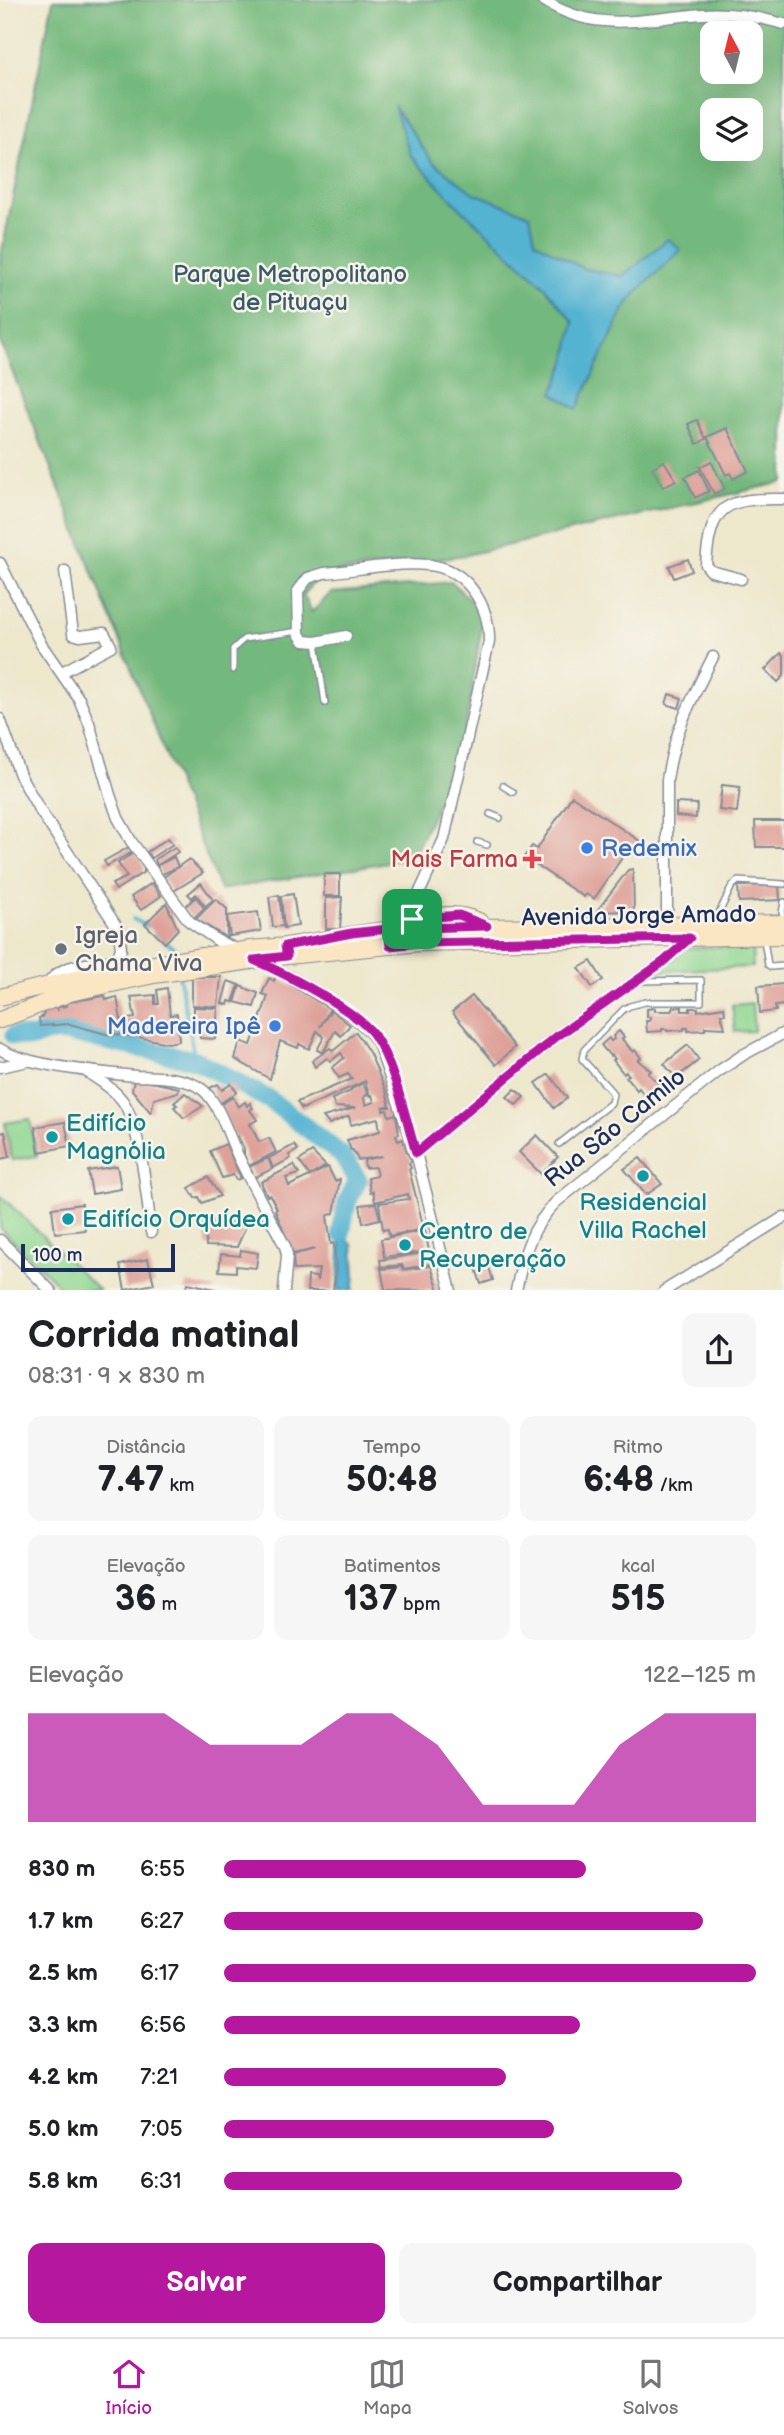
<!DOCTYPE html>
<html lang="pt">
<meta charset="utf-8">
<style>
body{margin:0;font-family:"Balsamiq Sans",sans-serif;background:#f6f6f6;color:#202124;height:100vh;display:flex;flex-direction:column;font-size:26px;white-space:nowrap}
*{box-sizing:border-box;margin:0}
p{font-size:23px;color:#757577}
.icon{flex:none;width:38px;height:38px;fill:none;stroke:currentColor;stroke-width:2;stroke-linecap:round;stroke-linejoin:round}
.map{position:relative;height:1290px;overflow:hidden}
.sheet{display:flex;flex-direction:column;background:#fff;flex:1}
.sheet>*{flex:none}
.needle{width:46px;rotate:353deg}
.controls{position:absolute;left:700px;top:21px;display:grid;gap:14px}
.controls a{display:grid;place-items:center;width:63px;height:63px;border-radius:14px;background:#fff;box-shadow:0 7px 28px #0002;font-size:35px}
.scale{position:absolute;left:21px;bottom:18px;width:154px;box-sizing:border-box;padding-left:7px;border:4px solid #1b2f5e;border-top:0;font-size:19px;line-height:24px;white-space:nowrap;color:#1b2f5e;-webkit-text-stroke:5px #f7f3e8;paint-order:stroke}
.pin{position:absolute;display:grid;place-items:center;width:60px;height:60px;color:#fff;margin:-30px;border-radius:14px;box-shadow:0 4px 10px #0006}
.round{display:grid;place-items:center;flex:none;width:74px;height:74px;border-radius:14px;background:#f6f6f6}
.summary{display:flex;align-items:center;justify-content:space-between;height:119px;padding:0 28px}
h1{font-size:38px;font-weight:700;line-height:52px}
.figures{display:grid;grid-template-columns:repeat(3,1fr);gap:10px;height:119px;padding:7px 28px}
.figures div{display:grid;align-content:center;border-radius:14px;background:#f6f6f6;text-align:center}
.figures b{font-size:35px;font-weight:700}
.figures small{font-size:19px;font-weight:400}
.figures p{font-size:19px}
.chart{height:196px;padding:14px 28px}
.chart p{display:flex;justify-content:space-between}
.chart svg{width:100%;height:126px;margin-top:7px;fill:#b5179e;opacity:.7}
.button{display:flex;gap:14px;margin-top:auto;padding:14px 28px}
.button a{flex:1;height:80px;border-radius:14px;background:#b5179e;color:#fff;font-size:28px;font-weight:700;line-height:80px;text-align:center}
.button a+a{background:#f6f6f6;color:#202124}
ul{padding:0 28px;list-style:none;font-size:23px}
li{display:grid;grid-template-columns:112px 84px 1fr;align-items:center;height:52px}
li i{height:18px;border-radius:9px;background:#b5179e}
.tab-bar{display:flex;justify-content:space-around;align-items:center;height:98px;border-top:2px solid #e0e0e0;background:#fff;font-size:19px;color:#757577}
.tab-bar a{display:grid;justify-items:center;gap:4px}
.tab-bar .selected{color:#b5179e}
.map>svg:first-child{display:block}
.green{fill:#8fd792;stroke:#558378;stroke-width:2}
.forest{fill:#73b87c;stroke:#47746d;stroke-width:2;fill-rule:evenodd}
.water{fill:#54b3d2;stroke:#387198;stroke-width:2}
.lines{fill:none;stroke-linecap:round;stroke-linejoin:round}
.stream{stroke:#54b3d2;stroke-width:3.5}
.river{stroke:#54b3d2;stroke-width:19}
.building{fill:#dea19a}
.lane-casing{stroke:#848b95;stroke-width:8}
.street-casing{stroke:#848b95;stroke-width:13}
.secondary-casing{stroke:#848b95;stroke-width:18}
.lane{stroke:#fff;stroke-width:5}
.street{stroke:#fff;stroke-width:10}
.secondary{stroke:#fbe6c3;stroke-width:16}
.route-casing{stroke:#fff;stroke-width:14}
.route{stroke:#b5179e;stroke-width:9}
.shop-dot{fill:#3f7fe0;stroke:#f7f3e8;stroke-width:2.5}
.health-dot{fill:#e0444e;stroke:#f7f3e8;stroke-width:2.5}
.worship-dot{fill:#6b7280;stroke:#f7f3e8;stroke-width:2.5}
.culture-dot{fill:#0f9aa8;stroke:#f7f3e8;stroke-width:2.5}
.labels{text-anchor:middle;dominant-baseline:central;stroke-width:5;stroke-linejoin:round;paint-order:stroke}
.park-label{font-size:24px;fill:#38596b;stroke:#f7f3e8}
.shop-label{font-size:24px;fill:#366cbe;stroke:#f7f3e8;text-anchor:start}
.health-label{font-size:24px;fill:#be3a42;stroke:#f7f3e8;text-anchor:end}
.street-label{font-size:24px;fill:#1b2f5e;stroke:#f7f3e8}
.worship-label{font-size:24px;fill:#5b616d;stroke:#f7f3e8;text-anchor:start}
.culture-label{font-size:24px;fill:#0d838f;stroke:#f7f3e8;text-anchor:start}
</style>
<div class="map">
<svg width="784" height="1291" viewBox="0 0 784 1291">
<rect width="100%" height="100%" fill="#f7f3e8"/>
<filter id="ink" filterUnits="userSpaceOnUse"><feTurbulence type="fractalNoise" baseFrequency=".0143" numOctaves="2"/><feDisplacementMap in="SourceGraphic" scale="14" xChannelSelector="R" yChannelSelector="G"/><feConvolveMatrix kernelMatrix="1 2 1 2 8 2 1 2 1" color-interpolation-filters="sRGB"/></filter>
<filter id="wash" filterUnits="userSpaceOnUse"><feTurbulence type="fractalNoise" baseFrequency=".00686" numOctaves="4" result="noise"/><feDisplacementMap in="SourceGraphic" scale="28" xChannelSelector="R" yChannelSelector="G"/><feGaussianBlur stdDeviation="1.57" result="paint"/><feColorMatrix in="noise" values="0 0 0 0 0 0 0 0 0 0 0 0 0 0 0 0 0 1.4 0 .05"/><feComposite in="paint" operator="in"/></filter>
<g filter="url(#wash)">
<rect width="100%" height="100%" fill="#ede7cc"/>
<g class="green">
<polygon points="752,946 753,967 658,971 685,948"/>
<polygon points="752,1003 754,1031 735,1032 732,1005"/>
<polygon points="30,1119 37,1156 12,1160 5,1123"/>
<polygon points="0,1195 99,1290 63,1290 0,1228"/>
</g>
<path class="forest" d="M53 0H784V482L466 555 322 574 303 594 312 612 331 593 452 582 484 614 461 754 412 858 220 890 0 341V260ZM712 33H751V72H712ZM712 110H751V149H712Z"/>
<g class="water">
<polygon points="394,106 432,161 472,192 530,215 535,241 584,269 623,276 668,239 681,250 639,290 624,309 577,409 553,393 566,362 574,322 543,285 456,204 411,156"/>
<polygon points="341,1233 353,1245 355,1277 353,1290 338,1290"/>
</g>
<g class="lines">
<g class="stream">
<polyline points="133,919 147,926"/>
<polyline points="155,933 174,948 175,955"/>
<polyline points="179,976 195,1060"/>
</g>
<polyline class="river" points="14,1036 32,1038 48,1032 68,1033 195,1060 270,1100 343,1156 358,1180 347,1202 341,1233"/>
</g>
<g id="blocks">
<g class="building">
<polygon points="697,420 706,439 697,444 688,424"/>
<polygon points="727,428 748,471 733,479 730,473 726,475 707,437"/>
<polygon points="664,461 676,480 663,487 652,468"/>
<polygon points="711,461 725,489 714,494 700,467"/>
<polygon points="699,470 709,491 695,498 685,477"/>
<polygon points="688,559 692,571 674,578 669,566"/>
<polygon points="781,653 784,656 784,676 778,682 765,670"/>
<polygon points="669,694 682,698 679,708 666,704"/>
<polygon points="722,785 740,787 737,812 719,810"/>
<polygon points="572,796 640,841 631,855 626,852 594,899 586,894 584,897 524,857 532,846 537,849"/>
<polygon points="676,803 697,804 696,818 676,816"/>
<polygon points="755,821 784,821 784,847 756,847"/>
<polygon points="168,838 173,844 151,858 147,852"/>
<polygon points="129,847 132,852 107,866 104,861"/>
<polygon points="175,847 178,852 158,865 174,857 178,867 160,875 155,859"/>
<polygon points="135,852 144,866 144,872 116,890 112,884 127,877 118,863"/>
<polygon points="189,859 203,873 172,892 162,878"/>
<polygon points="633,869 634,911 596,912 628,870"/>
<rect x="324" y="874" width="16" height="22"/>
<polygon points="152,883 161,896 141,910 131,897"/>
<polygon points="201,883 213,900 205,906 196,894 192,898 188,894"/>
<polygon points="779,885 780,900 739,902 738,886"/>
<polygon points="293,894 298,926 284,928 281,896"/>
<polygon points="279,895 283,926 273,927 269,897"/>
<polygon points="196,897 204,908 193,919 183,908"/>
<polygon points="342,897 340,929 326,929 326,898"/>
<polygon points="216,899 227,909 227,938 196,919"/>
<polygon points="166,903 178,929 165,943 145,924"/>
<polygon points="258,912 261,931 230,936 227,916"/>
<polygon points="591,961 603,980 592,987 579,968"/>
<polygon points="276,976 330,1009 320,1027 331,1010 350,1025 341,1036 335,1031 323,1053 317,1050 324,1037 317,1031 309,1049 299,1044 298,1048 280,1041 270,1079 235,1059 240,1041 251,1045 268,996 262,994 269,978 274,981"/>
<polygon points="192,977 221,977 218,1007 192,1005"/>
<polygon points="228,981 239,985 233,1002 229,1001 228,1005 222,1003"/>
<polygon points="784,984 784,1005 775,1006 776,1011 760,1013 758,986"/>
<polygon points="240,986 258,993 254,1007 235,1002"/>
<polygon points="167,988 170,1015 177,1014 179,1041 168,1043 137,1037 113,1034 113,1036 70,1024 40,1026 39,1018 42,1017 46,1009 56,1007 58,1011 57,1007 67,1006 68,1002 105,996 106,1000 117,997 121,1020 135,1018 131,997 155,995 155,1004 159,1004 157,990"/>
<polygon points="472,996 515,1047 496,1065 452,1012"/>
<polygon points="194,1007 218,1008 215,1039 200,1038 197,1023 194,1023"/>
<polygon points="682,1007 682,1011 690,1011 690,1008 698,1008 698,1011 724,1007 725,1014 721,1014 725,1028 705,1027 705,1030 688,1031 688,1028 684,1028 684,1030 667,1031 667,1029 662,1029 662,1031 647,1032 646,1021 650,1021 650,1017 647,1017 647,1009 655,1008 655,1011 672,1011 672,1008"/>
<polygon points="619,1031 624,1037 622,1039 633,1052 635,1050 641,1058 638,1060 651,1071 648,1073 667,1092 661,1096 659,1094 651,1104 639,1088 637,1090 626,1077 629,1075 626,1072 624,1074 613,1060 615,1059 612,1055 610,1056 601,1045 609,1038 611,1041 614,1039 613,1036"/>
<polygon points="356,1032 370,1054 386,1091 390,1107 383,1107 383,1111 387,1110 389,1116 396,1114 399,1134 396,1135 398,1141 403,1139 407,1153 412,1161 409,1163 411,1168 409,1169 424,1229 389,1236 388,1229 383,1230 379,1203 409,1199 408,1194 375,1202 373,1191 370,1192 368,1178 377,1176 375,1167 365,1168 364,1160 382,1156 358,1160 353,1150 351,1150 347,1140 380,1131 378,1118 351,1125 349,1116 329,1124 323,1117 355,1108 335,1107 332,1099 351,1091 351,1089 363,1083 368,1095 364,1096 365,1105 374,1102 372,1095 370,1096 365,1081 302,1109 297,1102 352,1079 348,1074 339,1078 332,1068 344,1058 341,1053 331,1061 327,1058 315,1067 312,1061 330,1048 333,1051"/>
<polygon points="688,1045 699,1060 676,1078 664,1064"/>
<polygon points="549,1074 567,1098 554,1108 536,1083"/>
<polygon points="134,1080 156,1083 179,1088 178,1092 154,1099 151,1113 132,1090"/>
<polygon points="218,1084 222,1090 231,1084 237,1092 219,1104 210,1088"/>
<polygon points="515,1089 524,1097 516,1105 507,1097"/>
<polygon points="185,1093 203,1106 184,1118 174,1107 177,1105 174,1103"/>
<polygon points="233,1097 238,1107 245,1102 247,1106 250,1103 253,1108 250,1110 257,1120 250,1124 259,1142 269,1138 276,1152 249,1166 244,1155 244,1149 238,1136 235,1138 220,1105"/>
<polygon points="65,1122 70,1146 39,1152 35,1127"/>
<polygon points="5,1132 10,1157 0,1159 0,1133"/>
<polygon points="537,1135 558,1157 541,1174 519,1152"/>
<polygon points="226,1144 241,1178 236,1180 233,1175 222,1178 210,1151"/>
<polygon points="294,1145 298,1150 289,1155 291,1158 273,1168 269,1158"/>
<polygon points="312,1152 326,1166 310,1176 299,1161"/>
<polygon points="268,1158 272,1169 254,1178 249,1167"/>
<polygon points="640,1158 662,1184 646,1195 624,1169"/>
<polygon points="294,1165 299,1174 286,1178 289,1186 328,1167 335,1181 340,1179 334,1213 327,1216 331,1244 334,1243 336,1271 333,1291 307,1291 308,1276 316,1277 317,1281 319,1269 294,1270 293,1255 315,1249 293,1254 275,1210 277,1209 270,1195 267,1196 261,1182"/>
<polygon points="117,1166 121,1189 92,1194 88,1171"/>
<polygon points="208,1177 220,1196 202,1203 199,1197 195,1198 189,1188"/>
<polygon points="376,1203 380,1219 363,1223 360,1205"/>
<polygon points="82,1204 85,1230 55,1233 52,1208"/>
<polygon points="205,1222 247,1224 237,1247 206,1246"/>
<polygon points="425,1230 429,1251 384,1257 381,1239"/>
<polygon points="241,1250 258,1253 256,1268 236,1266 236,1272 219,1271 221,1254 240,1256"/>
<polygon points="430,1252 431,1264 404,1269 402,1265 381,1267 380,1260"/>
<polygon points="486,1258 493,1280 481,1284 474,1262"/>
<polygon points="148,1259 154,1284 125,1290 120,1265"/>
<polygon points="431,1266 439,1291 385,1290 381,1269 401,1267 403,1270"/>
<polygon points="188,1283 215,1289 214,1291 185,1291"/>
</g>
</g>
</g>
<g filter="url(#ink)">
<use href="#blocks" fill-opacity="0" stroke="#848b95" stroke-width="2"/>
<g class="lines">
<g class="lane-casing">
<g id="lane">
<polyline points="316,642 325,703"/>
<polyline points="233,670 233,649 244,639 299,631"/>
<polyline points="503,786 513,792"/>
<polyline points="490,814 500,818"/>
<polyline points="477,842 487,845"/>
<polyline points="719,913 732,886 738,881 784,884"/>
<polyline points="782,913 784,902"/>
<polyline points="764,940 768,965 771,967 784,966"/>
<polyline points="559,1144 611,1103 613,1094 611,1091 582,1059 584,1050 624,1009 630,1006 645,1002 701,1002 701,980 639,981"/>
</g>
</g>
<g class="street-casing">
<g id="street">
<path d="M543 0C597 35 644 18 704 14 731 12 758 17 784 24"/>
<polyline points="0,563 41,644 79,699 89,723 110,795 118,818 131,841 189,921 218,941 238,950"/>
<path d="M741 579 711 571 706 565C710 503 727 498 784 499"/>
<path d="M346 636 316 642 304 641 299 634 298 591 308 578 324 573C357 570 394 562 428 565 467 568 490 606 489 642L444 839 412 909V919"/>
<polyline points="62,672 111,646 104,633 80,636 73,634 65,571"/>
<path d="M0 719 20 775 39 809 119 930 121 949 118 956 113 960C90 965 61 962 48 984"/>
<path d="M667 925V780C674 731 691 700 713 657"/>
<path d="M257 961C291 976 359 1012 378 1043L416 1153 451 1291"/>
<path d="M0 1049C26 1066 103 1073 136 1076 156 1077 186 1076 203 1090 219 1103 229 1137 238 1156 253 1187 269 1216 285 1246L287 1255 284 1291"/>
<polyline points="0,1067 28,1061"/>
<path d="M84 1070C97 1079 112 1087 122 1100 141 1126 147 1198 151 1232"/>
<polyline points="416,1153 556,1037 663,962 690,938"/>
<polyline points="0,1240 51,1291"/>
<path d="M516 1291C523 1256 530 1228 556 1202L719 1071 743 1055 784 1033"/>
<polyline points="664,1291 784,1217"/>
</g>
</g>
<g class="secondary-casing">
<g id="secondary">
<path d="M419 918C440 915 458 912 479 921"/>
<path d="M0 997C78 977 158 962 237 951 253 948 269 948 285 946 324 940 362 932 402 928L784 923"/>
<polyline points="0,1020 70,993 154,975 287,956 420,943 784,936"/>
</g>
</g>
<use href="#lane" class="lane"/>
<use href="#street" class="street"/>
<use href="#secondary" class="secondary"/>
</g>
</g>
<g class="lines" filter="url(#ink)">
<g class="route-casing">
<path id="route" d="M412 919 391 924 388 929 352 933 285 946 287 956 254 960C284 973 356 1010 374 1035 394 1064 406 1119 416 1153L556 1037 663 962 690 938 419 943 390 946 388 929 487 926 459 915 412 919"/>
</g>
<use href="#route" class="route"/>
</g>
<g class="shop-dot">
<circle cx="587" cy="848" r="7"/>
<circle cx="275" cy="1026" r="7"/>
</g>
<path class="health-dot" d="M528.5 848.5h7v7h7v7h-7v7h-7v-7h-7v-7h7z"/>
<circle class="worship-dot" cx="61" cy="949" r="7"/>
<g class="culture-dot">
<circle cx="52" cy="1137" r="7"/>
<circle cx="643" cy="1176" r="7"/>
<circle cx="68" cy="1219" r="7"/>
<circle cx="405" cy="1245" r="7"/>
</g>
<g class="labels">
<g class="park-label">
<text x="290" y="274">Parque Metropolitano<tspan x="290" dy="28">de Pituaçu</tspan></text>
</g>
<g class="shop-label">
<text x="601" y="848">Redemix</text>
<text x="261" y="1026" text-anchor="end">Madereira Ipê</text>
</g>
<g class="health-label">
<text x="518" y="859">Mais Farma</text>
</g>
<g class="street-label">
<text transform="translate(639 916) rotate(-1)">Avenida Jorge Amado</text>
<text transform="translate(615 1128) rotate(-39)">Rua São Camilo</text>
</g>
<g class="worship-label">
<text x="75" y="935">Igreja<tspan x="75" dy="28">Chama Viva</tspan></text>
</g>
<g class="culture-label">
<text x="66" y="1123">Edifício<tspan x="66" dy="28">Magnólia</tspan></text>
<text x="643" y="1202" text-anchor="middle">Residencial<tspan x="643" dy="28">Villa Rachel</tspan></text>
<text x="82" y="1219">Edifício Orquídea</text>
<text x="419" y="1231">Centro de<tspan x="419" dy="28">Recuperação</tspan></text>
</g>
</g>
</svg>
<div class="controls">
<a><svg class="needle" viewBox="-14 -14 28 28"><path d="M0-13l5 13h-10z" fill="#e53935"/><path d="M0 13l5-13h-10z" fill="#757577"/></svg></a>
<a><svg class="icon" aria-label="layers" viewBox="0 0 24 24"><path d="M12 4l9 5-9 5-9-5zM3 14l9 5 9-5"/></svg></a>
</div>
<div class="scale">100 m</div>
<div class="pin" style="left:412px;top:919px;background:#1e9e55"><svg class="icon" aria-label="arrive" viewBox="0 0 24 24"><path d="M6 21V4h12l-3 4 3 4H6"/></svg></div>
</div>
<section class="sheet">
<div class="summary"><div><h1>Corrida matinal</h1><p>08:31 · 9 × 830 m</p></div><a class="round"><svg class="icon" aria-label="share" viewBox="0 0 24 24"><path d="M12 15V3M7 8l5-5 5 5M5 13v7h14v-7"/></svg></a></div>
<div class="figures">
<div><p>Distância</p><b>7.47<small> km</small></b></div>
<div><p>Tempo</p><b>50:48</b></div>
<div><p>Ritmo</p><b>6:48<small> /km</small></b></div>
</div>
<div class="figures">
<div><p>Elevação</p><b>36<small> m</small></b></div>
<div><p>Batimentos</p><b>137<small> bpm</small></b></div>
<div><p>kcal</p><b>515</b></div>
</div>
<div class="chart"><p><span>Elevação</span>122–125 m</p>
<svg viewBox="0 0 160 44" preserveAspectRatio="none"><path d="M0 44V6L10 6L20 6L30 6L40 17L50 17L60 17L70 6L80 6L90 17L100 38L110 38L120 38L130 17L140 6L150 6L160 6V44z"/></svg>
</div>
<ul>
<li><b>830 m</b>6:55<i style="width:68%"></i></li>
<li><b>1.7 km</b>6:27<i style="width:90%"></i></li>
<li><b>2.5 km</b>6:17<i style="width:100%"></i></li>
<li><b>3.3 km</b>6:56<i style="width:67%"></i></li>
<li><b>4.2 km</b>7:21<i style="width:53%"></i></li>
<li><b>5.0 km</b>7:05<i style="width:62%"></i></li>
<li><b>5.8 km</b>6:31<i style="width:86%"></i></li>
</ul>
<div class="button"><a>Salvar</a><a>Compartilhar</a></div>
</section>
<nav class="tab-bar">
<a class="selected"><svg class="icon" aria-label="home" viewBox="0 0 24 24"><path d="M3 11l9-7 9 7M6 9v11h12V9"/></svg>Início</a>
<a><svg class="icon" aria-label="map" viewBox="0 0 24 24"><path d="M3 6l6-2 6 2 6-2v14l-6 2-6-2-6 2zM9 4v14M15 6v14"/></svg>Mapa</a>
<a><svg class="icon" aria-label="saved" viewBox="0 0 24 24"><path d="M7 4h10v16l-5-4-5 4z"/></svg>Salvos</a>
</nav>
